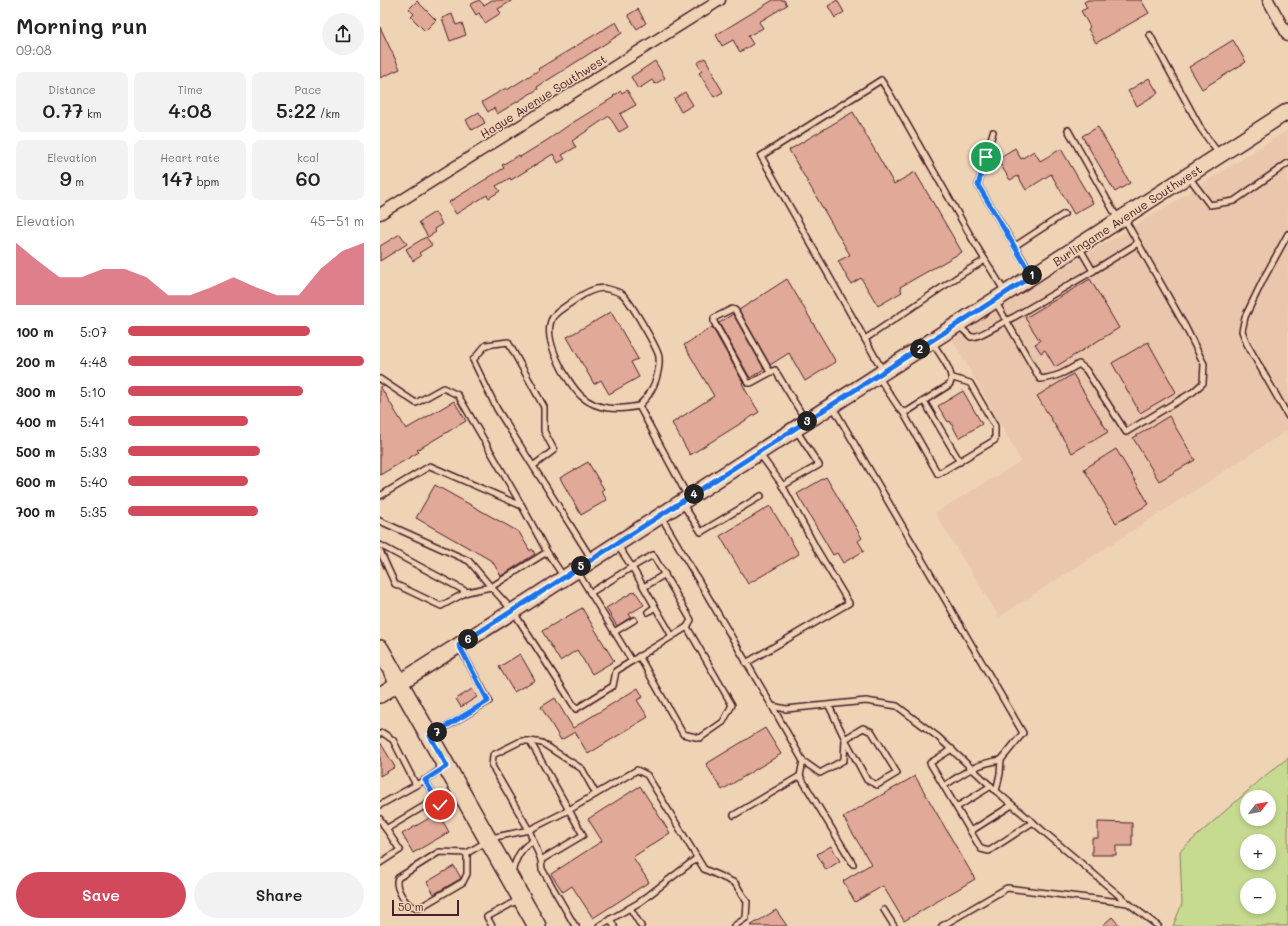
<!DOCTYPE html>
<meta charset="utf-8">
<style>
body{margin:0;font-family:Mali,sans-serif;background:#f2f2f2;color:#222;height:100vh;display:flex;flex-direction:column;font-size:15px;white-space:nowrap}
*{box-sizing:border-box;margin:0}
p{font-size:13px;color:#767676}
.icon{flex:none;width:22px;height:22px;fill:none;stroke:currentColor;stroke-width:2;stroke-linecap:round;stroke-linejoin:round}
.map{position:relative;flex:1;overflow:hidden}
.panel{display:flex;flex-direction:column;background:#fff;width:380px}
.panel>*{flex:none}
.needle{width:26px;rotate:59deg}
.buttons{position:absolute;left:860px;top:790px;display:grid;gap:8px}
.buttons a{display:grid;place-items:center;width:36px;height:36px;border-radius:50%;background:#fff;box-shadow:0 2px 6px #0003;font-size:20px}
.scale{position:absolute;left:12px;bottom:10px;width:67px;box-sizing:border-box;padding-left:4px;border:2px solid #4a1f2b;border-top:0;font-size:11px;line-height:14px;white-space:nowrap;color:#4a1f2b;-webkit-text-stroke:3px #efd3b5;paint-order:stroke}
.pin{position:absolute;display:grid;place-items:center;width:34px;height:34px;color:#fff;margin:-17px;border:2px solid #fff;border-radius:50%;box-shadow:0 1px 4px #0007}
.km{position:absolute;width:20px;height:20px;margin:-10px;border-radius:50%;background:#222;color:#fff;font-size:11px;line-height:20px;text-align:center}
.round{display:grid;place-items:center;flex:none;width:42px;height:42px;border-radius:21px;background:#f2f2f2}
.head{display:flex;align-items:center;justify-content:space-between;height:68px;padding:0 16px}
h1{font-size:22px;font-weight:600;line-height:30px}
.stats{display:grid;grid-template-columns:repeat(3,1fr);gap:6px;height:68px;padding:4px 16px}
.stats div{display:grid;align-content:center;border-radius:8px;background:#f2f2f2;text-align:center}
.stats b{font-size:20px;font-weight:600}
.stats small{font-size:11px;font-weight:400}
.stats p{font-size:11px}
.chart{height:112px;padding:8px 16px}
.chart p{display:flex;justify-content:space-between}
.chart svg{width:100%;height:72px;margin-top:4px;fill:#d1495b;opacity:.7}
.primary-button{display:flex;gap:8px;margin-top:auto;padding:8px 16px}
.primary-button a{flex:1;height:46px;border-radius:24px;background:#d1495b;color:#fff;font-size:16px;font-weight:600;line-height:46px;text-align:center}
.primary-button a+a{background:#f2f2f2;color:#222}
ul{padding:0 16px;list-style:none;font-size:13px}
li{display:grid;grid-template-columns:64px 48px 1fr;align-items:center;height:30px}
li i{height:10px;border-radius:5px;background:#d1495b}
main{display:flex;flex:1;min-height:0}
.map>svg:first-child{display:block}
.built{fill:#eac6ac}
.green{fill:#c6db90;stroke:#887d5e;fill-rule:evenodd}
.building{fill:#e0a998;stroke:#4a1f2b}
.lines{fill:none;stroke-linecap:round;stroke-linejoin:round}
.lane-casing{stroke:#4a1f2b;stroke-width:8}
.street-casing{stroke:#4a1f2b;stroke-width:13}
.secondary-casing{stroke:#4a1f2b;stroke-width:18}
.primary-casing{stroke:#4a1f2b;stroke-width:20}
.lane{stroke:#efd3b5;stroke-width:5}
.street{stroke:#efd3b5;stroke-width:10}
.secondary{stroke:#efd3b5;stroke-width:15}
.primary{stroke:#efd3b5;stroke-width:17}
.route-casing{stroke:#fff;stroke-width:8}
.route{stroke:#1a73e8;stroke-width:5}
.labels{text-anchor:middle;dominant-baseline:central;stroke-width:3;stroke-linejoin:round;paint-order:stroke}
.street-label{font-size:12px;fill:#4a1f2b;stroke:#efd3b5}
</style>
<main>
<section class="panel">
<div class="head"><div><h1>Morning run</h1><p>09:08</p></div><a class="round"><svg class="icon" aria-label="share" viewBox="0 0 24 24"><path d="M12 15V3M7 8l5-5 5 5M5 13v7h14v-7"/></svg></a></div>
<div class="stats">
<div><p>Distance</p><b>0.77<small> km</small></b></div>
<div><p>Time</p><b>4:08</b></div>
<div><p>Pace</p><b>5:22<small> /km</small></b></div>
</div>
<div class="stats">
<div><p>Elevation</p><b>9<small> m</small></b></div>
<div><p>Heart rate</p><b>147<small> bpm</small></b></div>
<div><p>kcal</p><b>60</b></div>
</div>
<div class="chart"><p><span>Elevation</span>45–51 m</p>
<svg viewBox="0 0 160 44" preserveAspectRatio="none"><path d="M0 44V6L10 17L20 27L30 27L40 22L50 22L60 27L70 38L80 38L90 33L100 27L110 33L120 38L130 38L140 22L150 11L160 6V44z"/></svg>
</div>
<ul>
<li><b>100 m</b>5:07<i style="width:77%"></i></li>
<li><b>200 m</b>4:48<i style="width:100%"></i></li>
<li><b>300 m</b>5:10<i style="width:74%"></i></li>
<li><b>400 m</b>5:41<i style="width:51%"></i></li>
<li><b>500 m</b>5:33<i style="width:56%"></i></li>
<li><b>600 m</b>5:40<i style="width:51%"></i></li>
<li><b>700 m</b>5:35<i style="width:55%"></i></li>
</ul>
<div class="primary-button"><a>Save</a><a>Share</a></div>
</section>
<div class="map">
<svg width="908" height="926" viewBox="0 0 908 926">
<rect width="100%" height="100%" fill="#efd3b5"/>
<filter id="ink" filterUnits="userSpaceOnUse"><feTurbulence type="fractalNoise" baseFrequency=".025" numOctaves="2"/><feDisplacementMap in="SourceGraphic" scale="8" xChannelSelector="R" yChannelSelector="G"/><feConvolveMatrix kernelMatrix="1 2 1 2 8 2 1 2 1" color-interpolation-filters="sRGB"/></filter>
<g filter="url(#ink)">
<polygon class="built" points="908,130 908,430 619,617 555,513 641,461 570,335 783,209"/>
<path class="green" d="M908 758V926H793L802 904 800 851 886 775ZM867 797H889V819H867ZM867 841H889V863H867ZM867 885H889V907H867Z"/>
<g class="building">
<polygon points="99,0 104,5 112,0 133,0 118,9 121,13 105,23 99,13 96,15 90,5"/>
<polygon points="393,0 404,0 407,5 379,22 383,28 368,36 373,44 360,52 353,40 342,46 336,35"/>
<polygon points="457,0 464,12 455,18 448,6"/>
<polygon points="708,0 761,0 769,13 716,43 708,29 710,27 701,11 707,8 704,2"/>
<polygon points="37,1 56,20 45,31 31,17 34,14 29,9"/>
<polygon points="258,9 266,23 257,29 248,15"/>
<polygon points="72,14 76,25 82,23 86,35 70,41 62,18"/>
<polygon points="236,22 242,33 157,87 158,89 117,114 114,108 108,112 102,102 126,88 127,90 159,70 158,69"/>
<polygon points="0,27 20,69 0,78"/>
<polygon points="853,40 866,62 822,89 809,67"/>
<polygon points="325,58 334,74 333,75 343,92 334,97 319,73 322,71 317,63"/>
<polygon points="275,61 285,78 275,84 272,80 258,89 251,77"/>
<polygon points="769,78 778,93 757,106 748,91"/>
<polygon points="247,90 256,105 240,114 248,127 239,132 229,116 192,141 196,147 182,155 185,159 178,163 173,154 131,180 130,178 116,186 120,191 109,198 107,195 76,214 69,202 124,168 122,165 139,155 140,157 169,139 189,125 234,97 233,96 241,91 242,93"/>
<polygon points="305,92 313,105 301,112 294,99"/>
<polygon points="99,112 105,123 92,130 86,120"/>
<polygon points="473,112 514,184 535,172 582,252 520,287 522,292 498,306 481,278 471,284 458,261 470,255 409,150"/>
<polygon points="718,127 750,183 735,192 702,136"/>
<polygon points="635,148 641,159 654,151 660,161 681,149 713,203 694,214 671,174 646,190 638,176 630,180 617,159"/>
<polygon points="55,212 62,224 54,229 56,232 48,237 39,222"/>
<polygon points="20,234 27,244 0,261 0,246"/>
<polygon points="46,237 52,245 39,253 41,256 33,261 26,249"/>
<polygon points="407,279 456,362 425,381 409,353 390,365 359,310"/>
<polygon points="710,279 739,328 675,367 665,350 661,353 655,344 660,341 645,318"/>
<polygon points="231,312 258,359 251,362 259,377 229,394 221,380 214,384 187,337"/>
<polygon points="353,314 384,369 370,378 339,323"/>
<polygon points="332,327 363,382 362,383 366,391 379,412 310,455 292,423 334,396 304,345"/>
<polygon points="768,342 796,392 760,413 732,363"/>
<polygon points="693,374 728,432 692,453 657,396"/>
<polygon points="0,386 26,429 74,401 86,421 37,450 39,452 0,475"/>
<polygon points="583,391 602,424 579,438 570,421 568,422 558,406"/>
<polygon points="789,416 815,460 779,481 753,438"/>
<polygon points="736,449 769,504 736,523 704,469"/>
<polygon points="208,462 224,489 221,491 227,500 201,515 180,478"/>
<polygon points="446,477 482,538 478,541 484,551 463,563 457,553 453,555 417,494"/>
<polygon points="55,485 139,532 150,551 152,549 155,554 121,576 112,561 36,518"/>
<polygon points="390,506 419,554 368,584 340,536"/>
<polygon points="255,591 264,605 249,614 251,617 237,626 226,608"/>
<polygon points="202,608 234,661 212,674 197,650 180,661 162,631"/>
<polygon points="140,654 155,680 134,692 119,667"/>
<polygon points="258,688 263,697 257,700 268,717 208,754 195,732 181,740 161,707 175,698 193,728"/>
<polygon points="92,689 97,697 81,707 76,699"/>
<polygon points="385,728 401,754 342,790 326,764"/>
<polygon points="0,742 15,767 0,776"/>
<polygon points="535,776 595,879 524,921 503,886 475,902 463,881 491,864 463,817"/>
<polygon points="260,786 290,833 253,857 269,882 213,918 192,886 183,892 171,874 222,841 208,819"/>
<polygon points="58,813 69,832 33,853 22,834"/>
<polygon points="718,822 752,823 752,846 736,846 736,855 712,855 712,838 718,838"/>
<polygon points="451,846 460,861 446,870 437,854"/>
<polygon points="74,866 81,878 80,879 54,894 47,882"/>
<polygon points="396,910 407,926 370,926"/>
<polygon points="732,917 740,926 722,926"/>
</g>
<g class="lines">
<g class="lane-casing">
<g id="lane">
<polyline points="770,35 821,129 839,154"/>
<polyline points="688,130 738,219"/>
<polyline points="613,132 598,185 652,275"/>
<polyline points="808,176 830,205 854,201 908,163"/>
<polyline points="908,234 884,278 865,317 862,331 867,344 908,416"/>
<polyline points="635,246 684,214"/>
<polyline points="699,247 713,271 758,243 744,218"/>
<path d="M615 301 660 379C677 377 684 373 699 364L706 370 746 432 813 392 823 383 824 364 806 328 758 243"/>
<path d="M579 326 591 337C599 338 624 321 634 317L713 271"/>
<polyline points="485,339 585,272 605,260"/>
<polyline points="503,371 381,156 501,80 510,94 594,242 625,292"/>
<polyline points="390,372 355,310 352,309 334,318 334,322 368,383 371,383 395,370 426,421"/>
<path d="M499 378 519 408 523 412 528 411 569 385C578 376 558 352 552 342"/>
<polyline points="0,379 36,403 63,388 78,395 142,506"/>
<polyline points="544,401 580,462"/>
<path d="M259 406C238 410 218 411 201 396 187 382 160 337 173 317 176 312 189 304 195 300 203 294 217 286 228 289 232 290 239 292 242 294 249 299 278 349 279 357 280 368 276 383 270 392 268 397 262 402 259 406L308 497"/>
<path d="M453 407 643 733 621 760C595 764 585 772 564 786"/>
<polyline points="523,412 558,474 615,440 615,426 590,383 573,378"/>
<polyline points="153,466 174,450 164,431 164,407 128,342 106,345 93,360 117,409 211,558"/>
<polyline points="402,486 439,465 416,430"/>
<polyline points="0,496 50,466 142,506 167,552 184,577"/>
<polyline points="302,503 321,532 381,496"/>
<polyline points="282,518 392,706 406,709 486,701 517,706 558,737 616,791 748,903 778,926"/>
<polyline points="0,521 89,561 111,587 133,611 196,709 233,686 236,671 252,661"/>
<polyline points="0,545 87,592"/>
<polyline points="0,551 15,584 61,606 87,592 111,587 167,552"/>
<polyline points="197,571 252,661 307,627 311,620 273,555 252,567 238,546"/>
<polyline points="264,587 285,574"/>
<polyline points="210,593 252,567 292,636"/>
<polyline points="268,612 275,607"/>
<polyline points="234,632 254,620"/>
<polyline points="259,656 303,734 320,738 343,722 352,705 307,627"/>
<polyline points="366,663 469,603 436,548 401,483 379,453"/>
<polyline points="392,706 423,761 420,776"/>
<polygon points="483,728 492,732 517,773 497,785 487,780 465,739"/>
<polyline points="0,734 3,733 13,740 36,785"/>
<polyline points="52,735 109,701 79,646"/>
<polygon points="141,741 150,741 203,835 161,860 149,830 112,766 113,755"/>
<polyline points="150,741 162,743 202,769 216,794 257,770 267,775 324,869 355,883 367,902 366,918 354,926"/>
<polyline points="572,749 550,763 601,849 609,851 653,822"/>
<polyline points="423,761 440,773 464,760 465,739 449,706"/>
<polyline points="45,780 60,805 66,805 80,796"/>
<polyline points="616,791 620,774 621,760"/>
<polyline points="0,805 45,780 64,767"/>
<polyline points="577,807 611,786"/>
<polyline points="354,815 420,776 473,864"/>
<polyline points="0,819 6,829"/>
<polyline points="591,831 632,805"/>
<polyline points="111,838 149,830 189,810 216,794"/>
<path d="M87 853V874L83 882 39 908C36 907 32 907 30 905 23 901 14 885 18 878L59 852 87 853 106 842"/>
<polyline points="161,860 162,869 195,926 196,926"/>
<polyline points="0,863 20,850 6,829 56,799"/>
<path d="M132 872C136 859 140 848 153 841"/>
<polyline points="250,908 261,926"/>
<polyline points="504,910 514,926"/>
<polyline points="230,919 234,926"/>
<polyline points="112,926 107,917 138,900"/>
<polyline points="219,926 260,902 317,858"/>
<polyline points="562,926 627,888 748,903"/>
</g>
</g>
<g class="street-casing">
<g id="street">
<polyline points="888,0 908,36"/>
<polyline points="0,214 340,0"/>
</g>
</g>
<g class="secondary-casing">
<polyline id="secondary" points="0,695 133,611 908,111"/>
</g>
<g class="primary-casing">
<polyline id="primary" points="0,649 157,926"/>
</g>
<use href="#lane" class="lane"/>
<use href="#street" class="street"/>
<use href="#secondary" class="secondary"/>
<use href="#primary" class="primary"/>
</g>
</g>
<g class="lines" filter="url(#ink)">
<g class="route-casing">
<polyline id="route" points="60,805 45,780 67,766 50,736 108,701 79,645 652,276 598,185 606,157"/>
</g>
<use href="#route" class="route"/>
</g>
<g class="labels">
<g class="street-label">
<text transform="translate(163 96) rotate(-32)">Hague Avenue Southwest</text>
<text transform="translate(747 215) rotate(-33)">Burlingame Avenue Southwest</text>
</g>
</g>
</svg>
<div class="buttons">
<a><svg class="needle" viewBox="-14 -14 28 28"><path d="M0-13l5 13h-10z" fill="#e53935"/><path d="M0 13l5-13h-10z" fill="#767676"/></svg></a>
<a>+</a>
<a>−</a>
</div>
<div class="scale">50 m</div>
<div class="pin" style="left:606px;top:157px;background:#1e9e55"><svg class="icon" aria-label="arrive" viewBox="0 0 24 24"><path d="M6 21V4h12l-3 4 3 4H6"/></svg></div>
<div class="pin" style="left:60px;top:805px;background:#d93025"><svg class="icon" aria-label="check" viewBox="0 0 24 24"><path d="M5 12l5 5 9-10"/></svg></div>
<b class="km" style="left:652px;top:275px">1</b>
<b class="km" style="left:540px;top:349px">2</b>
<b class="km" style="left:427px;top:421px">3</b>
<b class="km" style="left:314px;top:494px">4</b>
<b class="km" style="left:201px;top:566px">5</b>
<b class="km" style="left:88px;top:639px">6</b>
<b class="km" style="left:57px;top:732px">7</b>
</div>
</main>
